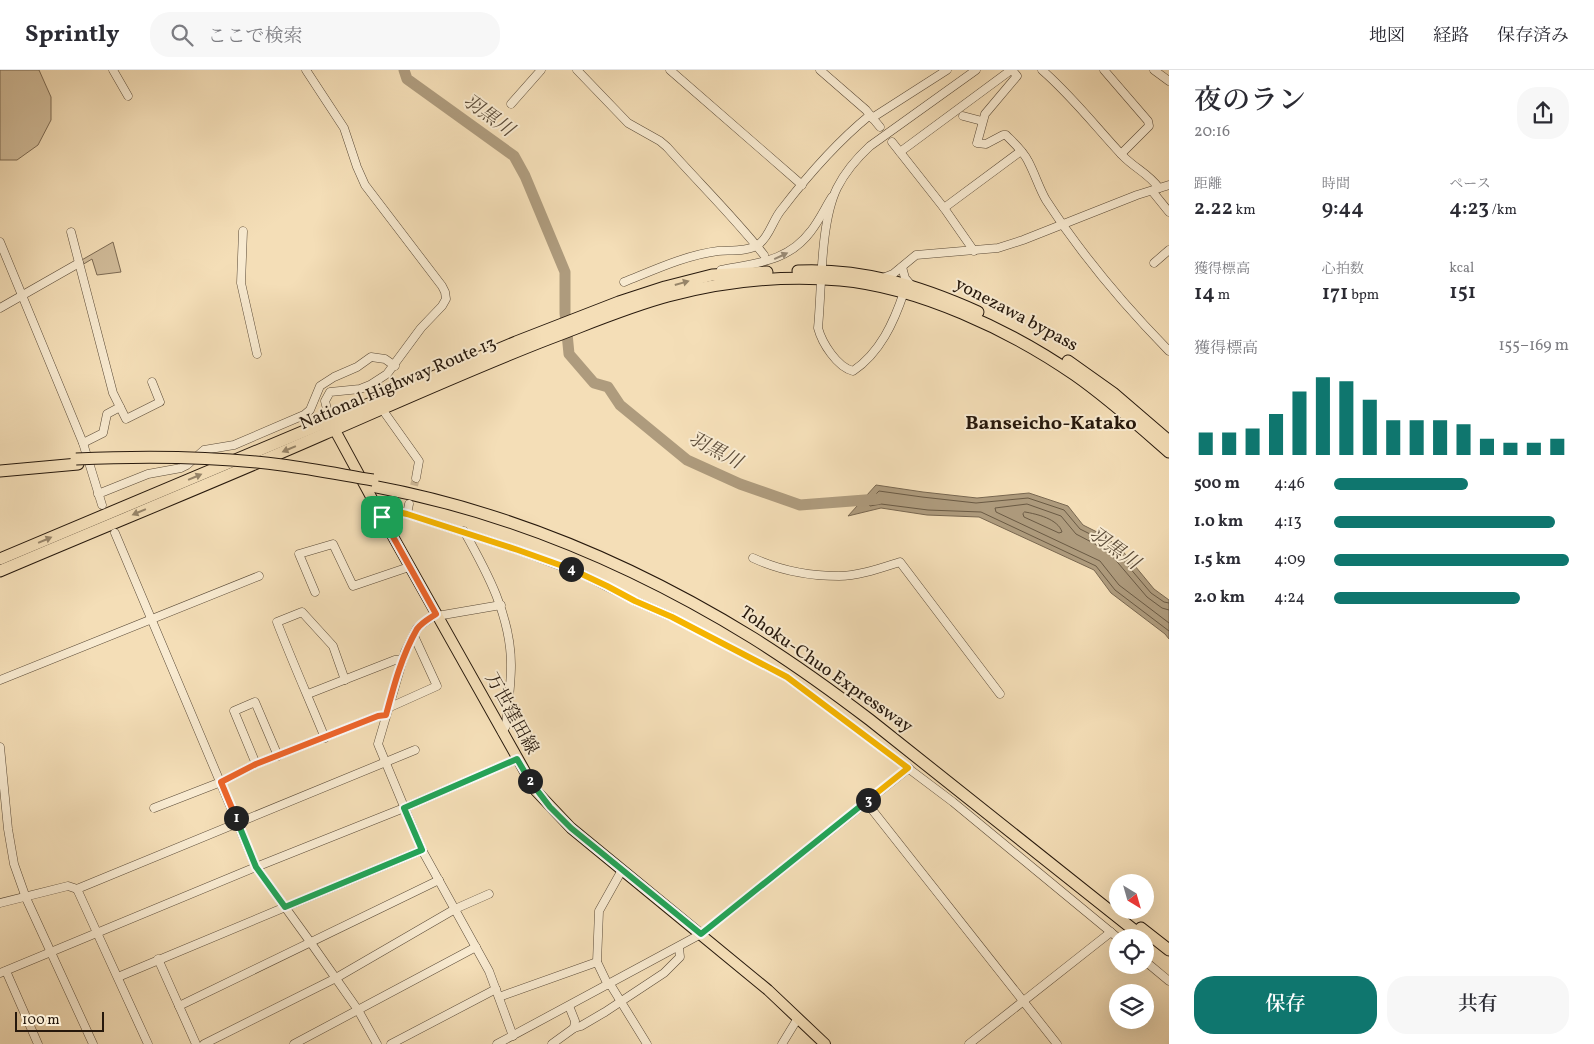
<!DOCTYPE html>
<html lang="ja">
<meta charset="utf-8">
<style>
body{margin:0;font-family:Vollkorn,"Noto Serif JP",serif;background:#f7f7f7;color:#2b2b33;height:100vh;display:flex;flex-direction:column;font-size:19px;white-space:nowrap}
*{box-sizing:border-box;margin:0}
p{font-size:16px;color:#7c7c81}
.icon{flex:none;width:28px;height:28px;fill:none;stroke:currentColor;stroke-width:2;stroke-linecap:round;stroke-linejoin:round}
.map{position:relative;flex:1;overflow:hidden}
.details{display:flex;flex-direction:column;background:#fff;width:425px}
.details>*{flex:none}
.needle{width:32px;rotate:143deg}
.buttons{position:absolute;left:1109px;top:804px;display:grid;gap:10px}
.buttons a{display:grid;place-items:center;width:45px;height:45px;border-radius:50%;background:#fff;box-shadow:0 5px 20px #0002;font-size:25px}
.scale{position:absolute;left:15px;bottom:12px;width:89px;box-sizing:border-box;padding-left:5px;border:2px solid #26180c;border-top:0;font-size:14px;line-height:18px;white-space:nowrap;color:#26180c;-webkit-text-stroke:4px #f8ead0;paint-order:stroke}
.pin{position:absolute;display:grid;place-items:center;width:42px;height:42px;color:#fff;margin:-21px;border-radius:10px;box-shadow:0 2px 8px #0006}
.km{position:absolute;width:25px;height:25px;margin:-12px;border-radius:50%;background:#222;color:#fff;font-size:14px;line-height:25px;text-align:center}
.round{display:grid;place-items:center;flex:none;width:52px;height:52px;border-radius:20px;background:#f7f7f7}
.overview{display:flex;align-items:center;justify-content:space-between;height:85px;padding:0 25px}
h1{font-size:28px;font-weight:600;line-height:38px}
.metrics{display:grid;grid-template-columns:repeat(3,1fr);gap:8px;height:85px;padding:5px 25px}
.metrics div{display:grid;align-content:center}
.metrics b{font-size:21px;font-weight:600}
.metrics small{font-size:14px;font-weight:400}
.metrics p{font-size:14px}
.chart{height:140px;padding:10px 25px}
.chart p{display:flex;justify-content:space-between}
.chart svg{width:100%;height:90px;margin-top:5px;stroke:#0f766e;stroke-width:6}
.button{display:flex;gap:10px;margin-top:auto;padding:10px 25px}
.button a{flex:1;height:58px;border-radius:20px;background:#0f766e;color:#fff;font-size:20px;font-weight:600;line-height:58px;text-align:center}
.button a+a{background:#f7f7f7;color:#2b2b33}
ul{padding:0 25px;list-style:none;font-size:16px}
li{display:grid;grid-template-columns:80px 60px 1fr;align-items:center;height:38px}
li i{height:12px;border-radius:6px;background:#0f766e}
header{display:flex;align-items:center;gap:30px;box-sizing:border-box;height:70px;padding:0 25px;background:#fff;border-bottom:1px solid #e1e1e2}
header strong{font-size:24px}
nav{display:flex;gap:28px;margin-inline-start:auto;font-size:18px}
.search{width:350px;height:45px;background:#f7f7f7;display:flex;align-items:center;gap:12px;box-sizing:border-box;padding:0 18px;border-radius:20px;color:#7c7c81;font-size:19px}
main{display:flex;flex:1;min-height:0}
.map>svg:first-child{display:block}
.green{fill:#d1bc9a;stroke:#7c6a53}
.water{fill:#ae9b7d;stroke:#786750}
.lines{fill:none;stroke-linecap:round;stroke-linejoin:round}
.shore{stroke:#6a5a44;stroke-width:1}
.river{stroke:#ae9b7d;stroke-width:11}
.minor-tunnel{stroke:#cbb695;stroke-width:8;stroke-dasharray:8 4;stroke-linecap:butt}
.minor-casing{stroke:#5a4a37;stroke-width:9}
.major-casing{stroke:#26180c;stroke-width:12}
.highway-casing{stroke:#26180c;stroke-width:13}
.minor{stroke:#f8ead0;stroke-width:8}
.major{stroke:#f4deb7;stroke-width:10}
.highway{stroke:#f4deb7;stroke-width:11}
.highway-bridge-casing{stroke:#26180c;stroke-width:13;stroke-linecap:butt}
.highway-bridge{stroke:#f4deb7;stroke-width:11}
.oneway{fill:#9a8c78}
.oneway2{fill:#97856a}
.split-1-casing{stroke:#fff;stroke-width:10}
.split-2-casing{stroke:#fff;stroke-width:10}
.split-3-casing{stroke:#fff;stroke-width:10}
.split-4-casing{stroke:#fff;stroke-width:10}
.split-5-casing{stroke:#fff;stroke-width:10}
.split-1{stroke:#f0652b;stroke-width:6}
.split-2{stroke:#22a559;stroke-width:6}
.split-3{stroke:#22a559;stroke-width:6}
.split-4{stroke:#f5b400;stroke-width:6}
.split-5{stroke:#f5b400;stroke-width:6}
.labels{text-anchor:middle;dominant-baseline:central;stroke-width:4;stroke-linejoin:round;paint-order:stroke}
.street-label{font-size:18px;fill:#26180c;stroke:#f8ead0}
.water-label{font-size:19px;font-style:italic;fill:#5c4c39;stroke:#f8ead0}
.quarter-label{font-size:20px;font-weight:bold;fill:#26180c;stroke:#f8ead0}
</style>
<header>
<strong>Sprintly</strong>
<div class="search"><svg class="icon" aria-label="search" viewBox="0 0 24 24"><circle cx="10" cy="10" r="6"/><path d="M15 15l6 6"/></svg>ここで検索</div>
<nav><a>地図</a><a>経路</a><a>保存済み</a></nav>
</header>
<main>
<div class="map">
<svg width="1169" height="974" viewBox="0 0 1169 974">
<rect width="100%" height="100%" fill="#f4deb7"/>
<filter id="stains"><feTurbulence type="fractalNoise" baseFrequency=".004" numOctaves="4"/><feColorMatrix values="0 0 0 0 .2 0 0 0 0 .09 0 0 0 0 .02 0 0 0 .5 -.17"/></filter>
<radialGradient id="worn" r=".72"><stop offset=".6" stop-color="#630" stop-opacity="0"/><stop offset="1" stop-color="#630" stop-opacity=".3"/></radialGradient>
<g class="green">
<polygon points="0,0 39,0 51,27 51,50 38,75 17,90 0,90"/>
<polygon points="113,172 121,202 97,205 92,189 82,195 80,191"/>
</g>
<polygon class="water" points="876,415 923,422 977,428 1029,423 1068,436 1083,455 1103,465 1121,479 1154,519 1169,530 1169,569 1165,564 1111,523 1094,500 979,447 927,445 881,438 848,446"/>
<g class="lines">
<g class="shore">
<path d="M1025 442C1037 444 1058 449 1062 462L1059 463 1024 447 1023 444Z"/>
<polyline points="1169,533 1164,532 1151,523 1117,483 1100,469 1080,459 1064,440 1028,428 976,433 922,427 879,421 868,432 870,436 881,434 928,440 981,442 1096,496 1115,520 1169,561"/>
<polyline points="1169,540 1162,538 1147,527 1113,487 1097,475 1076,464 1061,446 1027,434 995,438 996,442 1100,491 1119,515 1169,553"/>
</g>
<polyline class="river" points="404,0 407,9 514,86 525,106 565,202 565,243 569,284 594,313 608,317 620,335 687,390 740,414 800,435 878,429"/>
<polyline class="minor-tunnel" points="411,427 416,408"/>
<g class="minor-casing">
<g id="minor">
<polyline points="113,0 128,26"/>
<polyline points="306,0 344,58 357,97 365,115 442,216 445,222 446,229 442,236 421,258 387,304 370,315 360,319 330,322 325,331 330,351"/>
<path d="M577 0 628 53 660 71 667 77C699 113 734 147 764 185"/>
<polyline points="670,0 802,115"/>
<polyline points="820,0 866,40 880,57"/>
<path d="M1012 0 1017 6 985 44 977 73 986 74 1003 65H1006C1014 73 1023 81 1028 91 1035 104 1039 118 1046 130 1081 184 1124 235 1169 281"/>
<path d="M1042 0C1072 26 1095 56 1122 85 1134 98 1148 103 1159 118"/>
<polyline points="1104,0 1148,51 1149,56 1121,84"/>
<polyline points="1154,0 1169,11"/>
<polyline points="511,34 541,0"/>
<polyline points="963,46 982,51"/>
<polyline points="872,48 947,0"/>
<polyline points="892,72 944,138 974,181"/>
<polyline points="900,82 1011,0"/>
<polyline points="1152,121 1169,142"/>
<polyline points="944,138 1021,81"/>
<polyline points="243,161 241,213 257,284"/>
<polyline points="71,162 113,323 126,349 160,332 152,312"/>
<polyline points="0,172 83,373 102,435"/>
<polyline points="1154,193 1169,180"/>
<polyline points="902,197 905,208 911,215"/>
<path d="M721 200C756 193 788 192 811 161 819 151 825 138 832 127"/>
<polyline points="883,208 893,204 916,185 998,178 1023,170 1137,125 1169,115"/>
<path d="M624 212C654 200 686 185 718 181 731 180 748 182 759 174 770 166 773 149 782 139 808 105 837 72 870 45"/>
<path d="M904 222C894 252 880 283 853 301 837 297 822 273 818 258 822 218 820 153 837 118 845 102 857 88 870 76L976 0"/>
<polyline points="0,238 79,193"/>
<polyline points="382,339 419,391 416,408"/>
<polyline points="83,373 103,363 107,344 120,337"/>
<polyline points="98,424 148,404 181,398 187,395 204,380 234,375 304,345 310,340 320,316 334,307 357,297 371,287 385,289 395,296"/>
<polyline points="407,444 409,434"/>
<polyline points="382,447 398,442 407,444 518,480 582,504 635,531 672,547 787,607 953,732 1118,868"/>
<path d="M464 461C487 502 511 546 511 595 511 615 508 636 506 656L502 662"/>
<polyline points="115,463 256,797 311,873 358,940 377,974"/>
<path d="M753 488C779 500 810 506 839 506 859 506 881 498 900 492L1000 624"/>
<polyline points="315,522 299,484 333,474 353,516 409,497"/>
<polyline points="436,544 417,558 405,582 378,674 422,780 489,901 513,966"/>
<polyline points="437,546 501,535"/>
<polyline points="0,610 259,506"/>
<polyline points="308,624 395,590 403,589"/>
<polyline points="388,638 437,616 414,566"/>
<path d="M325 668C309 629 292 591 277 552L302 542 333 576 345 610"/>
<polyline points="0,677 8,759 14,794 26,828 93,974"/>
<polyline points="256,694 234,641 255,632 278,686"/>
<polyline points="866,732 1057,974"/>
<polyline points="154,738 221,712 256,694 378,646 386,645"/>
<polyline points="77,819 148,974"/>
<polyline points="0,833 68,816 77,819 415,680"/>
<polyline points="158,889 196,974"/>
<polyline points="1145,891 1169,911"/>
<polyline points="6,901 38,974"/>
<polyline points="0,903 256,797 404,738 517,689"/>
<polyline points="118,907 422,780"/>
<polyline points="610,914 647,974"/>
<polyline points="608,915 597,892 599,841 622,800"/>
<polyline points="499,927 597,892"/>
<polyline points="179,936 439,810"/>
<polyline points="569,936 575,951 574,958"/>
<polyline points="204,974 336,908 455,839 489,824"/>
<polyline points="294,974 476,877"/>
<polyline points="391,974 496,919"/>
<polyline points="497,974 701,864 909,698"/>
<polyline points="552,974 574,958 581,956 605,942 664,903 680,887 679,878"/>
<polyline points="782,974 798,948"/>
<polyline points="969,974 1111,862"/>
</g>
</g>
<g class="major-casing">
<polyline id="major" points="331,353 382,447 536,721 571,758 768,920 825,974"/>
</g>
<g class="highway-casing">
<g id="highway">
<path d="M798 201C862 198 920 216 978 242"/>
<polyline points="1068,291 1113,323 1169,371"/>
<polyline points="0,401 78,394"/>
<path d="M372 416C507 441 636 496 753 568 793 593 832 621 870 650L1144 868"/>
<polyline points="0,489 516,272 619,232 665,217 712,205 767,202"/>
<path d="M0 501C108 455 217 411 324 364 398 332 473 298 548 269 588 254 627 237 668 226 724 211 782 205 840 210 918 217 1010 260 1075 305 1108 328 1138 355 1169 382"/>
<polyline points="1141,858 1169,880"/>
</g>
</g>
<use href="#minor" class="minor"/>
<use href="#major" class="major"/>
<use href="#highway" class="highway"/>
<g class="highway-bridge-casing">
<path id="highway-bridge" d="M76 389C145 386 214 386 282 395 313 399 343 405 373 410"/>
</g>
<use href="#highway-bridge" class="highway-bridge"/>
</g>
<defs><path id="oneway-solid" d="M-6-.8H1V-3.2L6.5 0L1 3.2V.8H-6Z" transform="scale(1.25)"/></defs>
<use class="oneway" href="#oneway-solid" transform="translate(781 186) rotate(-25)"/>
<g class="oneway2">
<use href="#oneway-solid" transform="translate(682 213) rotate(-16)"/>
<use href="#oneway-solid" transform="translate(289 379) rotate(157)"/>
<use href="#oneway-solid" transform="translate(195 407) rotate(-23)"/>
<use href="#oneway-solid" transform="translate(139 442) rotate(157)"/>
<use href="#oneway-solid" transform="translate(45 470) rotate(-23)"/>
</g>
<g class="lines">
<g class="split-1-casing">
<path id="split-1" d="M236 748 221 712 256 694 378 646 386 645C394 615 402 585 417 559 421 553 430 548 436 544L382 447"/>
</g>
<g class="split-2-casing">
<polyline id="split-2" points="236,748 256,797 285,837 422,780 404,738 517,689 530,711"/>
</g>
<g class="split-3-casing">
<polyline id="split-3" points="530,711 550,737 571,758 701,864 868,730"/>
</g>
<g class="split-4-casing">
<polyline id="split-4" points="571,499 607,516 635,531 672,547 787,607 908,698 868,730"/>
</g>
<g class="split-5-casing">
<polyline id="split-5" points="382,447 398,442 407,444 518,480 571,499"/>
</g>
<use href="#split-1" class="split-1"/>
<use href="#split-2" class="split-2"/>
<use href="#split-3" class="split-3"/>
<use href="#split-4" class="split-4"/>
<use href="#split-5" class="split-5"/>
</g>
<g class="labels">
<g class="street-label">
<text transform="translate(1016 245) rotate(28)">yonezawa bypass</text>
<text transform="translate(398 314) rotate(-23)">National Highway Route 13</text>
<text transform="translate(826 600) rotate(35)">Tohoku-Chuo Expressway</text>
<text transform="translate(511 644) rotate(61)">万世窪田線</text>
</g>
<g class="water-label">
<text transform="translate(488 46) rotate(36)">羽黒川</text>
<text transform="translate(715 381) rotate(28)">羽黒川</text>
<text transform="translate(1114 479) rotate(36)">羽黒川</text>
</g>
<g class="quarter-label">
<text x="1051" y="354">Banseicho-Katako</text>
</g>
</g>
<rect width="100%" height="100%" filter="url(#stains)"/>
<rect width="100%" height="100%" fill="url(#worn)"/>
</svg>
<div class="buttons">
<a><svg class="needle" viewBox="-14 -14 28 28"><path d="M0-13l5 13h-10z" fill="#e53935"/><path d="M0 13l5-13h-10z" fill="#7c7c81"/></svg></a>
<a><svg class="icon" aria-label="locate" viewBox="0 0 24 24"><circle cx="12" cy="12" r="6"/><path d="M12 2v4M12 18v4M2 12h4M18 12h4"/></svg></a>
<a><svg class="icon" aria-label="layers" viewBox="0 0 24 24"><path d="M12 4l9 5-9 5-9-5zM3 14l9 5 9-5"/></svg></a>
</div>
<div class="scale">100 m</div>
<div class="pin" style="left:382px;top:447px;background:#1e9e55"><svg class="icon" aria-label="arrive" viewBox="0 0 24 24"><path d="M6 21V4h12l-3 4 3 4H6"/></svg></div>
<b class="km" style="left:236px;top:748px">1</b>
<b class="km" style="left:530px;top:711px">2</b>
<b class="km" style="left:868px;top:730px">3</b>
<b class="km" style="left:571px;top:499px">4</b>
</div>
<section class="details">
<div class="overview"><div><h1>夜のラン</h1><p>20:16</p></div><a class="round"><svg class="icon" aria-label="share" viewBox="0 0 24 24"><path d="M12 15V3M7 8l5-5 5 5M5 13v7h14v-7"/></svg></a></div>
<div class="metrics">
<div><p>距離</p><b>2.22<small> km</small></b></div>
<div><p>時間</p><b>9:44</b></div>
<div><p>ペース</p><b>4:23<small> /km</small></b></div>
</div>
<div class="metrics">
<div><p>獲得標高</p><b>14<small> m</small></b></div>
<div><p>心拍数</p><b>171<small> bpm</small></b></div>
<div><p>kcal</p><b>151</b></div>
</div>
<div class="chart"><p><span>獲得標高</span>155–169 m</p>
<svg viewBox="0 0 160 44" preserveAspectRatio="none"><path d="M5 44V33M15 44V33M25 44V31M35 44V24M45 44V13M55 44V6M65 44V8M75 44V17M85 44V27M95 44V27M105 44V27M115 44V29M125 44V36M135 44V38M145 44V38M155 44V36"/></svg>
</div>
<ul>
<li><b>500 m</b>4:46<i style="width:57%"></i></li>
<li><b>1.0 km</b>4:13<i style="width:94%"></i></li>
<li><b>1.5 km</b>4:09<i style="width:100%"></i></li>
<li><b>2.0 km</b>4:24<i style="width:79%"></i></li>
</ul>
<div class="button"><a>保存</a><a>共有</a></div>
</section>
</main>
